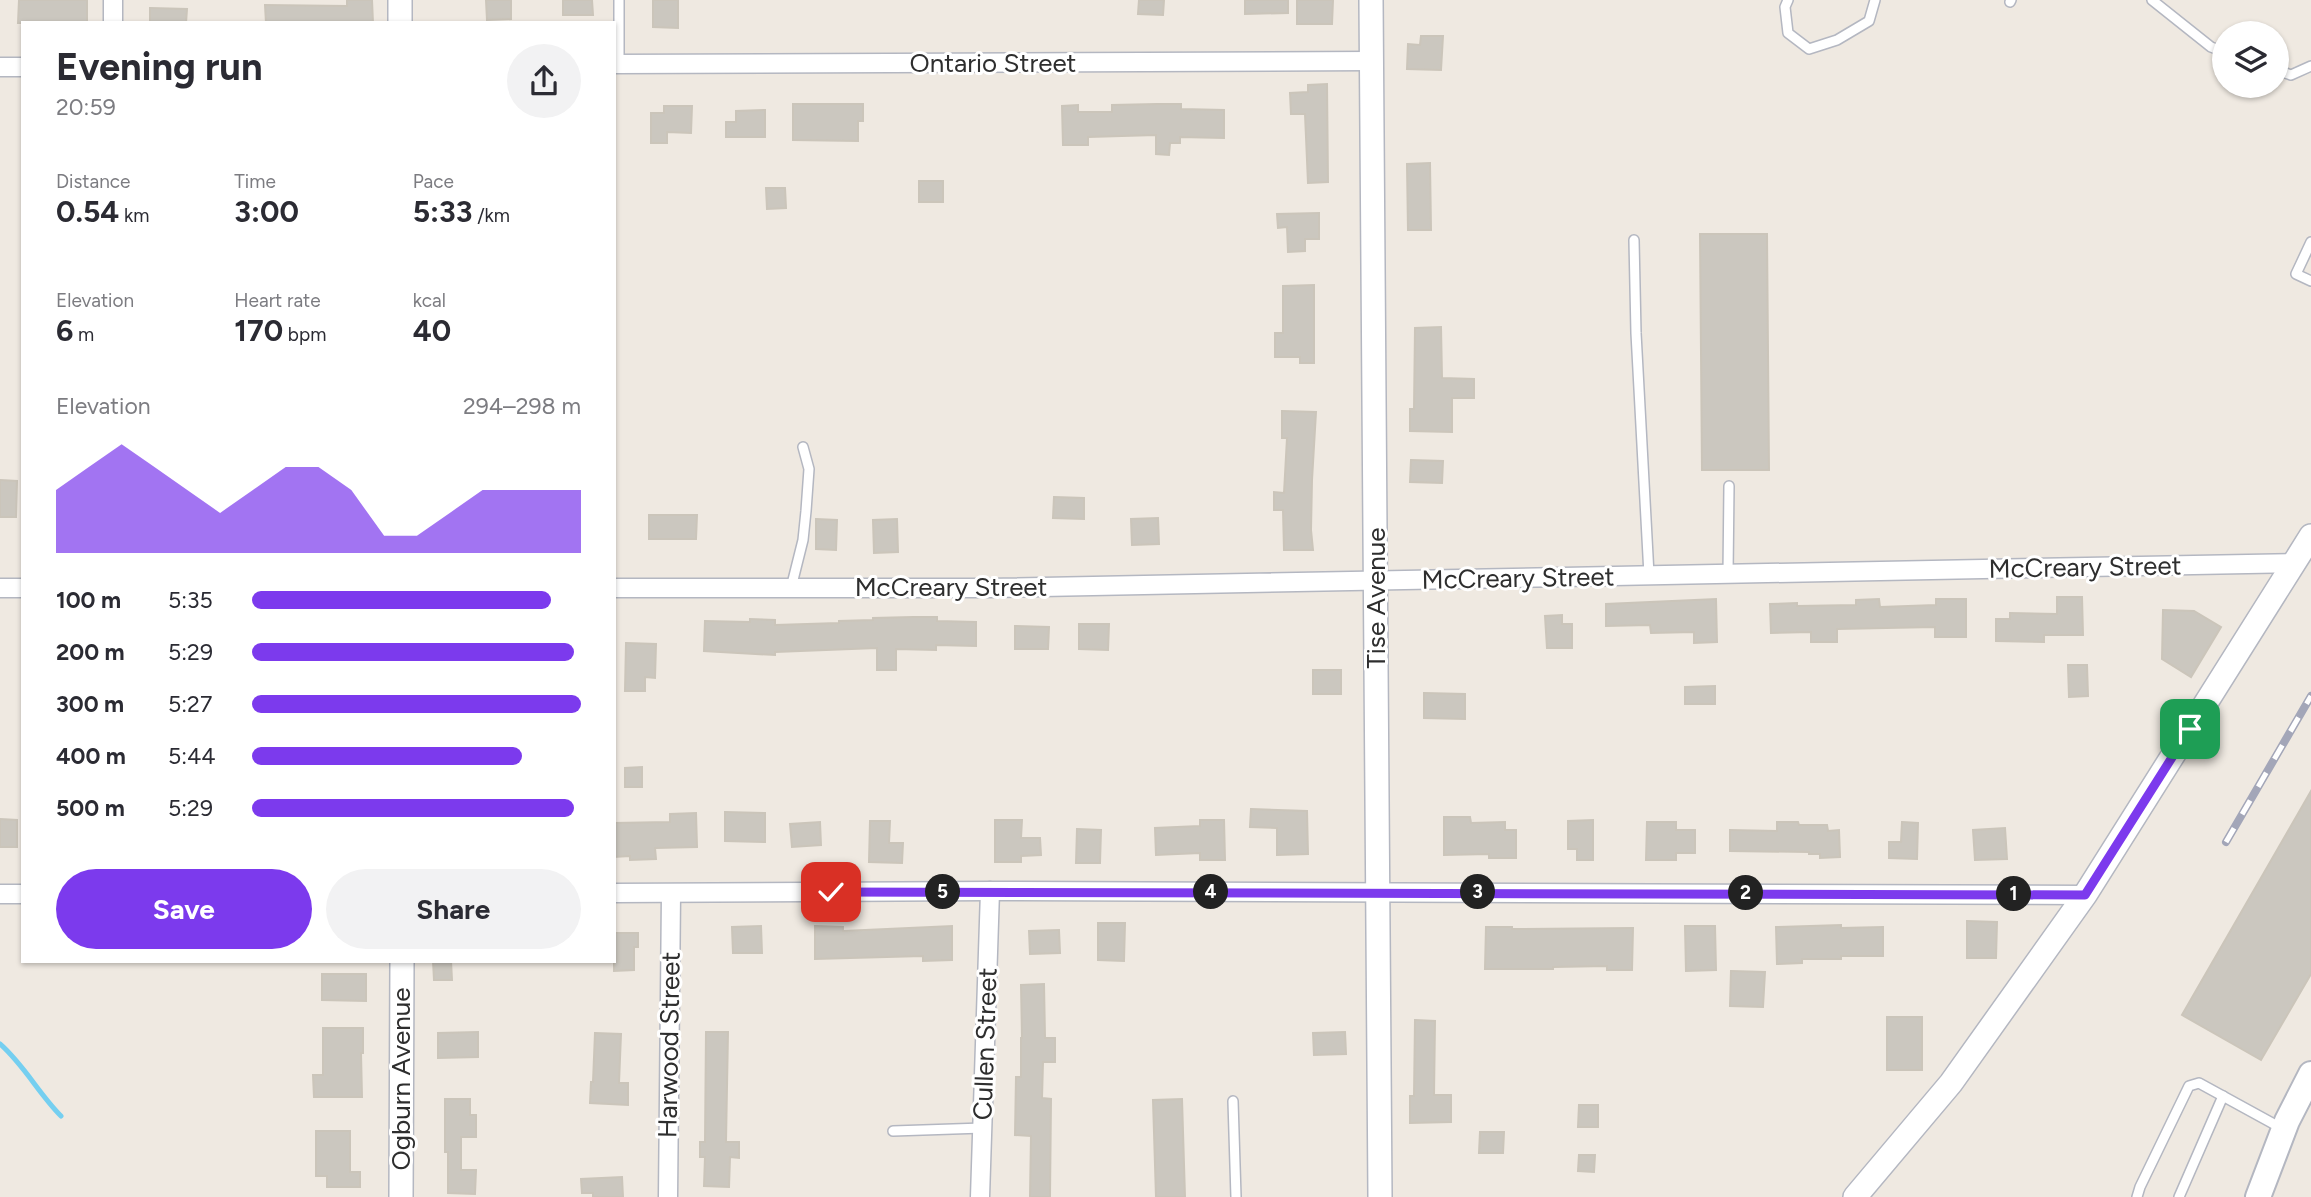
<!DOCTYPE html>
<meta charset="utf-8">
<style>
body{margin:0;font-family:Figtree,sans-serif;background:#f2f2f3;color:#2b2b33;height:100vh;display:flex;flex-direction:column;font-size:26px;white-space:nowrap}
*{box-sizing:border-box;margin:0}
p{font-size:23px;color:#7c7c81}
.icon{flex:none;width:38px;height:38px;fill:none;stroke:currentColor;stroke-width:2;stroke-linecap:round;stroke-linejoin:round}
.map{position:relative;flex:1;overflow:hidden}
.panel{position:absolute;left:21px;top:21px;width:595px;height:942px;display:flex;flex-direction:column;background:#fff;border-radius:0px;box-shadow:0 2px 5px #0004}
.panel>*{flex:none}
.fabs{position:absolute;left:2212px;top:21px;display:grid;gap:14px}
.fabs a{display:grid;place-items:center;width:77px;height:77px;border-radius:50%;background:#fff;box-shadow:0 2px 5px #0004;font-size:35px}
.pin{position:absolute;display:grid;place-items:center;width:60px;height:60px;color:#fff;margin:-30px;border-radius:14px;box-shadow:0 4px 10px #0006}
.km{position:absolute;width:35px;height:35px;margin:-18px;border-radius:50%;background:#222;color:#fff;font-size:19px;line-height:35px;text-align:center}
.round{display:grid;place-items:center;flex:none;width:74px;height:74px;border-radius:37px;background:#f2f2f3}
.overview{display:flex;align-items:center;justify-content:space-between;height:119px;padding:0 35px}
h1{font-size:38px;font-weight:700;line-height:52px}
.stats{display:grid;grid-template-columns:repeat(3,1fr);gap:10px;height:119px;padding:7px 35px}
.stats div{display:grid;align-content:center}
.stats b{font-size:30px;font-weight:700}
.stats small{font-size:19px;font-weight:400}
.stats p{font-size:19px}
.chart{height:196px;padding:14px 35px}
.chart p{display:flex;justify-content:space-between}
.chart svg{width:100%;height:126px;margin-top:7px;fill:#7c3aed;opacity:.7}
.button{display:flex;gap:14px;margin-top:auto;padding:14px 35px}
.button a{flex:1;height:80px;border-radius:42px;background:#7c3aed;color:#fff;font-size:28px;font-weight:700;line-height:80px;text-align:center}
.button a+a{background:#f2f2f3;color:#2b2b33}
ul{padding:0 35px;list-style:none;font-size:23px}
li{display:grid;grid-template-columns:112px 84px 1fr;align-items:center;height:52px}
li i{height:18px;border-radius:9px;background:#7c3aed}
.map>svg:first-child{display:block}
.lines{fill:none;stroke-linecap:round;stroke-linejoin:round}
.stream{stroke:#75cff0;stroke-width:5}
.building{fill:#cbc7bf;stroke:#cbc5ba;stroke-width:2}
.service-casing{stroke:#b4b7c1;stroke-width:12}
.minor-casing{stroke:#b4b7c1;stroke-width:21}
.tertiary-casing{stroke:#b4b7c1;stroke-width:26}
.secondary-casing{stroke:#b4b7c1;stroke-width:28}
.service{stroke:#fff;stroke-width:9}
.minor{stroke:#fff;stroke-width:18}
.tertiary{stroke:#fff;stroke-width:23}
.secondary{stroke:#fff;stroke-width:24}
.rail-casing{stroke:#a3a6b8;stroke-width:8}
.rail{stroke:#fff;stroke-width:5;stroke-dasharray:16;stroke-linecap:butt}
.route-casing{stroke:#fff;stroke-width:14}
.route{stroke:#7c3aed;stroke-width:9}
.labels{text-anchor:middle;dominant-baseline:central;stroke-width:6;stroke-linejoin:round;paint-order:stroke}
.street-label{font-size:26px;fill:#2e2e2e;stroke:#fff}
</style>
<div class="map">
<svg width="2311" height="1197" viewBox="0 0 2311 1197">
<rect width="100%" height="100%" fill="#efe9e1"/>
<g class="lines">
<path class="stream" d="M0 1044C24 1065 39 1094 61 1116"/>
</g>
<g class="building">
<polygon points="19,0 87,0 87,23 18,23"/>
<polygon points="347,0 372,0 373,23 266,23 265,5 347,6"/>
<polygon points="486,0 511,0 511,19 487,20"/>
<polygon points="563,0 592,0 593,15 563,15"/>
<polygon points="653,0 678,0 678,28 653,27"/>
<polygon points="1139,0 1164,0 1163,15 1138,14"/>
<polygon points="1245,0 1288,0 1288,13 1245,14"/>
<polygon points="1297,0 1333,0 1332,24 1297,24"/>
<polygon points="150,8 187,9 186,23 150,23"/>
<polygon points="1421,36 1443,36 1441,70 1407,69 1408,44 1420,45"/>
<polygon points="1327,84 1328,182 1308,183 1305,114 1291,114 1290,93 1308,92 1308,85"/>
<polygon points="793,104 863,104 863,121 858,121 858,141 793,140"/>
<polygon points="1157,104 1181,104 1181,109 1224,110 1224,138 1180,137 1180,143 1170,143 1169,155 1156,154 1156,135 1088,137 1088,145 1063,145 1062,106 1078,105 1078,112 1112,112 1112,105"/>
<polygon points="664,106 692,106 691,133 667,132 667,143 651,143 651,113 664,113"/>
<polygon points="765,110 765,137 726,137 726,122 736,122 736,111"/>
<polygon points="1430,163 1431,230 1408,230 1407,164"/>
<rect x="919" y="181" width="24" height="21"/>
<polygon points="766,188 785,188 786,208 767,209"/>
<polygon points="1319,213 1319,239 1305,239 1305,251 1288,252 1287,227 1278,228 1277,214"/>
<polygon points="1700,234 1767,234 1769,470 1702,470"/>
<polygon points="1314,285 1314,363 1300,363 1300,357 1275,357 1275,333 1283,333 1283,286"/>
<polygon points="1441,327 1442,378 1474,379 1474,398 1452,398 1452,432 1410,431 1410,409 1414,409 1415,328"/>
<polygon points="1282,411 1316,412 1312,480 1311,530 1313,550 1284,550 1283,510 1274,510 1274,492 1284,493 1287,438 1282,438"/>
<polygon points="1411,460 1443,461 1442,483 1410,482"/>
<polygon points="0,480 17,481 16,517 0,517"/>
<polygon points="1054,497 1084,498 1084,519 1053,518"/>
<polygon points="649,515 697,515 696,539 649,539"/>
<polygon points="1158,518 1159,544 1132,545 1131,519"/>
<polygon points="816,519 837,520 836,550 816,549"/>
<polygon points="897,519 898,552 874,553 873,520"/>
<polygon points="2057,597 2082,597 2083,635 2044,635 2044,642 1996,641 1996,619 2010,619 2010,613 2057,614"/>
<polygon points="1716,599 1717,642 1694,643 1694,632 1651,633 1650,625 1606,626 1606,604"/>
<polygon points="1879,599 1880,607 1936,605 1936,599 1966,599 1966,637 1935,637 1935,627 1837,629 1837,642 1811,642 1811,632 1771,633 1770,604 1797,603 1797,606 1856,605 1856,600"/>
<polygon points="2163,610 2194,611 2221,627 2191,677 2162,659"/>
<polygon points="1562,615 1562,624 1572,624 1572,648 1547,648 1545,616"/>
<polygon points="913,617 937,617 937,621 976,622 976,646 936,645 936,650 896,649 896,670 877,670 877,648 775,652 775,655 704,651 705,621 750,622 750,619 775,620 775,625 839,623 839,621 873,620 873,618"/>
<polygon points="1079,624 1109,624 1108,650 1079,649"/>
<polygon points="1015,626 1049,627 1048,649 1015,649"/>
<polygon points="626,643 656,644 655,678 645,677 645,691 625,691"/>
<polygon points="2068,665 2087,665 2088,696 2069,697"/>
<rect x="1313" y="670" width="28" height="24"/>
<polygon points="1715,686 1715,704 1685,704 1685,687"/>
<polygon points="1424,693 1465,694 1465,719 1424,718"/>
<polygon points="642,767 642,787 625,787 625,768"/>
<polygon points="2311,791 2311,974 2261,1060 2182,1015"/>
<polygon points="1251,809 1307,811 1308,854 1277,855 1277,828 1250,827"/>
<polygon points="725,812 765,813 765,842 725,841"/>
<polygon points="696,813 697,847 655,848 656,859 630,860 630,856 614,857 614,823 670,822 670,814"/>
<polygon points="1444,817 1470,817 1471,823 1505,822 1505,830 1516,830 1516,858 1489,858 1489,854 1444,855"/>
<polygon points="0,819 17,820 17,847 0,847"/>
<polygon points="995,820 1022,820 1021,838 1040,838 1041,855 1021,856 1021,862 995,862"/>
<polygon points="1200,820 1224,820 1225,860 1200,860 1200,853 1156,855 1155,828 1200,826"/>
<polygon points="1593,820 1593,860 1577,860 1577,849 1568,849 1568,821"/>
<polygon points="870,821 890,821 889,843 903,843 902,863 869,862"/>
<polygon points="820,822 821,845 792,847 790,824"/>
<polygon points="1647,822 1676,822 1676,830 1695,830 1695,853 1676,853 1676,860 1646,860"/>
<polygon points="1777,822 1798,822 1799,825 1827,825 1828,831 1839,830 1840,857 1820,858 1820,854 1809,854 1809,852 1730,851 1730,830 1777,831"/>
<polygon points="1902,822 1918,823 1917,859 1889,858 1889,842 1901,842"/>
<polygon points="2005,828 2007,859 1975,860 1973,830"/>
<polygon points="1077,829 1101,830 1100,863 1076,863"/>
<polygon points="1967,921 1997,922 1996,958 1967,958"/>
<polygon points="1098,923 1125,923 1124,961 1098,960"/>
<polygon points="1841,925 1841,928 1883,927 1883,956 1841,956 1841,959 1802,959 1802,963 1777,964 1776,927"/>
<polygon points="761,926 762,953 733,953 732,927"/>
<polygon points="815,926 843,927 843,931 952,926 952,960 923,961 923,956 815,959"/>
<polygon points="1685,926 1715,926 1716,970 1686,971"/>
<polygon points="1486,927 1512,927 1512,929 1633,928 1632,970 1607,970 1607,966 1553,967 1553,969 1485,969"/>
<polygon points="1059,930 1060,953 1030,954 1029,931"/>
<polygon points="614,933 638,933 638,947 634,947 634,970 614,971"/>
<polygon points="433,961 451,961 452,980 434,980"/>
<polygon points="1731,971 1765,972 1763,1007 1730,1006"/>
<polygon points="322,974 366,974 366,1001 322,1000"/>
<polygon points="1044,984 1045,1038 1055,1038 1055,1062 1043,1062 1042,1098 1051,1099 1050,1197 1030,1197 1031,1136 1015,1135 1016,1077 1021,1077 1021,1038 1022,1038 1021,985"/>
<rect x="1887" y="1017" width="35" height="53"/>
<polygon points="1415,1020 1435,1021 1434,1095 1451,1095 1451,1122 1410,1123 1410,1096 1414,1096"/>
<polygon points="323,1028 363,1028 363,1053 361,1053 362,1097 314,1097 313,1075 323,1075"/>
<polygon points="478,1032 478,1057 438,1058 438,1033"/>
<polygon points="706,1032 728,1032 726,1142 739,1142 739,1158 730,1157 729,1187 704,1186 705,1157 700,1157 700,1142 705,1142"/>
<polygon points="1345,1032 1346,1054 1314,1055 1313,1033"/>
<polygon points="595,1033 621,1034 619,1083 628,1083 628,1105 590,1103 591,1082 593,1082"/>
<polygon points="445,1099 470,1099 470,1115 476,1115 476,1137 461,1137 461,1170 476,1170 475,1194 448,1193 448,1152 445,1152"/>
<polygon points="1182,1099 1185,1197 1156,1197 1153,1100"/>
<polygon points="1579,1105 1598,1105 1598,1127 1578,1127"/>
<polygon points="316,1131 350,1131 350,1172 360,1172 360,1187 327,1187 327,1176 316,1176"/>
<polygon points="1480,1132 1504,1132 1503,1153 1479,1153"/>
<polygon points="1579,1155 1595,1155 1594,1172 1578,1171"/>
<polygon points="622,1177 623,1197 593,1197 593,1193 582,1193 581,1179"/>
</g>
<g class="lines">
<g class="service-casing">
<g id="service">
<polyline points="619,0 619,64"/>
<polyline points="1788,0 1785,7 1788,33 1809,49 1837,40 1869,21 1875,0"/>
<polyline points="2152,0 2211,47 2224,52"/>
<polyline points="2010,2 2011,0"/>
<polyline points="2277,70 2291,75 2311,66"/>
<polyline points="1634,240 1636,333 1649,575"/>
<polyline points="2311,242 2296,274 2311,281"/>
<polyline points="1728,574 1729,486"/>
<polyline points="791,588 803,540 806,511 809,469 803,447"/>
<polyline points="1233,1101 1236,1197"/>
<polyline points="893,1131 983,1128"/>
<polyline points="2137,1197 2140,1187 2189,1086 2199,1083 2283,1129"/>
<polyline points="2179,1197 2223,1096"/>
</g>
</g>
<g class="minor-casing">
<g id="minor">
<polyline points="113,23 113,0"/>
<polyline points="614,64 1371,61"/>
<polyline points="0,67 23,67"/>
<polyline points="0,588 23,588"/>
<polyline points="614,588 989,588 2295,563"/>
<polyline points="614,893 990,891 2085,895"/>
<polyline points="0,894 23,894"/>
<polyline points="668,1197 671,894"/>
<polyline points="980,1197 990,891"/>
</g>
</g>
<g class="tertiary-casing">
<g id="tertiary">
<polyline points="400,0 400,23"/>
<polyline points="1371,0 1380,1197"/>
<polyline points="401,1197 402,961"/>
<polyline points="1855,1197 1951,1083 2085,895 2311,536"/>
</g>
</g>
<g class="secondary-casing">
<polyline id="secondary" points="2258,1197 2287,1121 2311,1074"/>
</g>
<use href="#service" class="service"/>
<use href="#minor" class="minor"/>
<use href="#tertiary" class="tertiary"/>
<use href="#secondary" class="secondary"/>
<g class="rail-casing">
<polyline id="rail" points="2226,842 2311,696"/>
</g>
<use href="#rail" class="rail"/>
</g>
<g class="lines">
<g class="route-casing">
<polyline id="route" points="831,892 2085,895 2190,729"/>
</g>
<use href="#route" class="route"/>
</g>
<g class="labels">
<g class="street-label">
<text x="993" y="63">Ontario Street</text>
<text transform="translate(2085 567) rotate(-1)">McCreary Street</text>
<text transform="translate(1518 578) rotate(-1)">McCreary Street</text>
<text x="951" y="587">McCreary Street</text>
<text transform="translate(1376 598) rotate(-90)">Tise Avenue</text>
<text transform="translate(985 1044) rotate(-88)">Cullen Street</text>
<text transform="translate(669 1045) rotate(-89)">Harwood Street</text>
<text transform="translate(401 1079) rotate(-90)">Ogburn Avenue</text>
</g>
</g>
</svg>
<div class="fabs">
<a><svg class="icon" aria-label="layers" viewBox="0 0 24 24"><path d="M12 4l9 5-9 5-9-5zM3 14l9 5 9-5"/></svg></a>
</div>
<div class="pin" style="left:2190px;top:729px;background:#1e9e55"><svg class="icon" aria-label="arrive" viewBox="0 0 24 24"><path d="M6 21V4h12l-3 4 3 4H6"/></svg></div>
<div class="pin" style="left:831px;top:892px;background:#d93025"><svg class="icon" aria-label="check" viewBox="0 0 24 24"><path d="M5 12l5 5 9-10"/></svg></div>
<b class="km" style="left:2014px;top:894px">1</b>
<b class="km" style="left:1746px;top:893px">2</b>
<b class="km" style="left:1478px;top:892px">3</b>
<b class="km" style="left:1211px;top:892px">4</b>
<b class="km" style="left:943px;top:892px">5</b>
<section class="panel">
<div class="overview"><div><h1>Evening run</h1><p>20:59</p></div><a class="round"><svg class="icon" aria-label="share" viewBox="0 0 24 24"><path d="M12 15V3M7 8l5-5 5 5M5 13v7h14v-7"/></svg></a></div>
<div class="stats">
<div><p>Distance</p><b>0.54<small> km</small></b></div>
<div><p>Time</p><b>3:00</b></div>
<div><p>Pace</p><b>5:33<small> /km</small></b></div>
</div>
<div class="stats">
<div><p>Elevation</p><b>6<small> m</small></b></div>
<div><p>Heart rate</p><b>170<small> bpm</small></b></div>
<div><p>kcal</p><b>40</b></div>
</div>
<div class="chart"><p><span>Elevation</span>294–298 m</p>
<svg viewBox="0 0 160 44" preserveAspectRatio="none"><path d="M0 44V22L10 14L20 6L30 14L40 22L50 30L60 22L70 14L80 14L90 22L100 38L110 38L120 30L130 22L140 22L150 22L160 22V44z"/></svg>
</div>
<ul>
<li><b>100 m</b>5:35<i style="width:91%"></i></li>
<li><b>200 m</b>5:29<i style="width:98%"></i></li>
<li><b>300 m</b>5:27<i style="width:100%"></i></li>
<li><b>400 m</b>5:44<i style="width:82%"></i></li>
<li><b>500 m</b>5:29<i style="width:98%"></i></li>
</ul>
<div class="button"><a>Save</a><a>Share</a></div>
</section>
</div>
